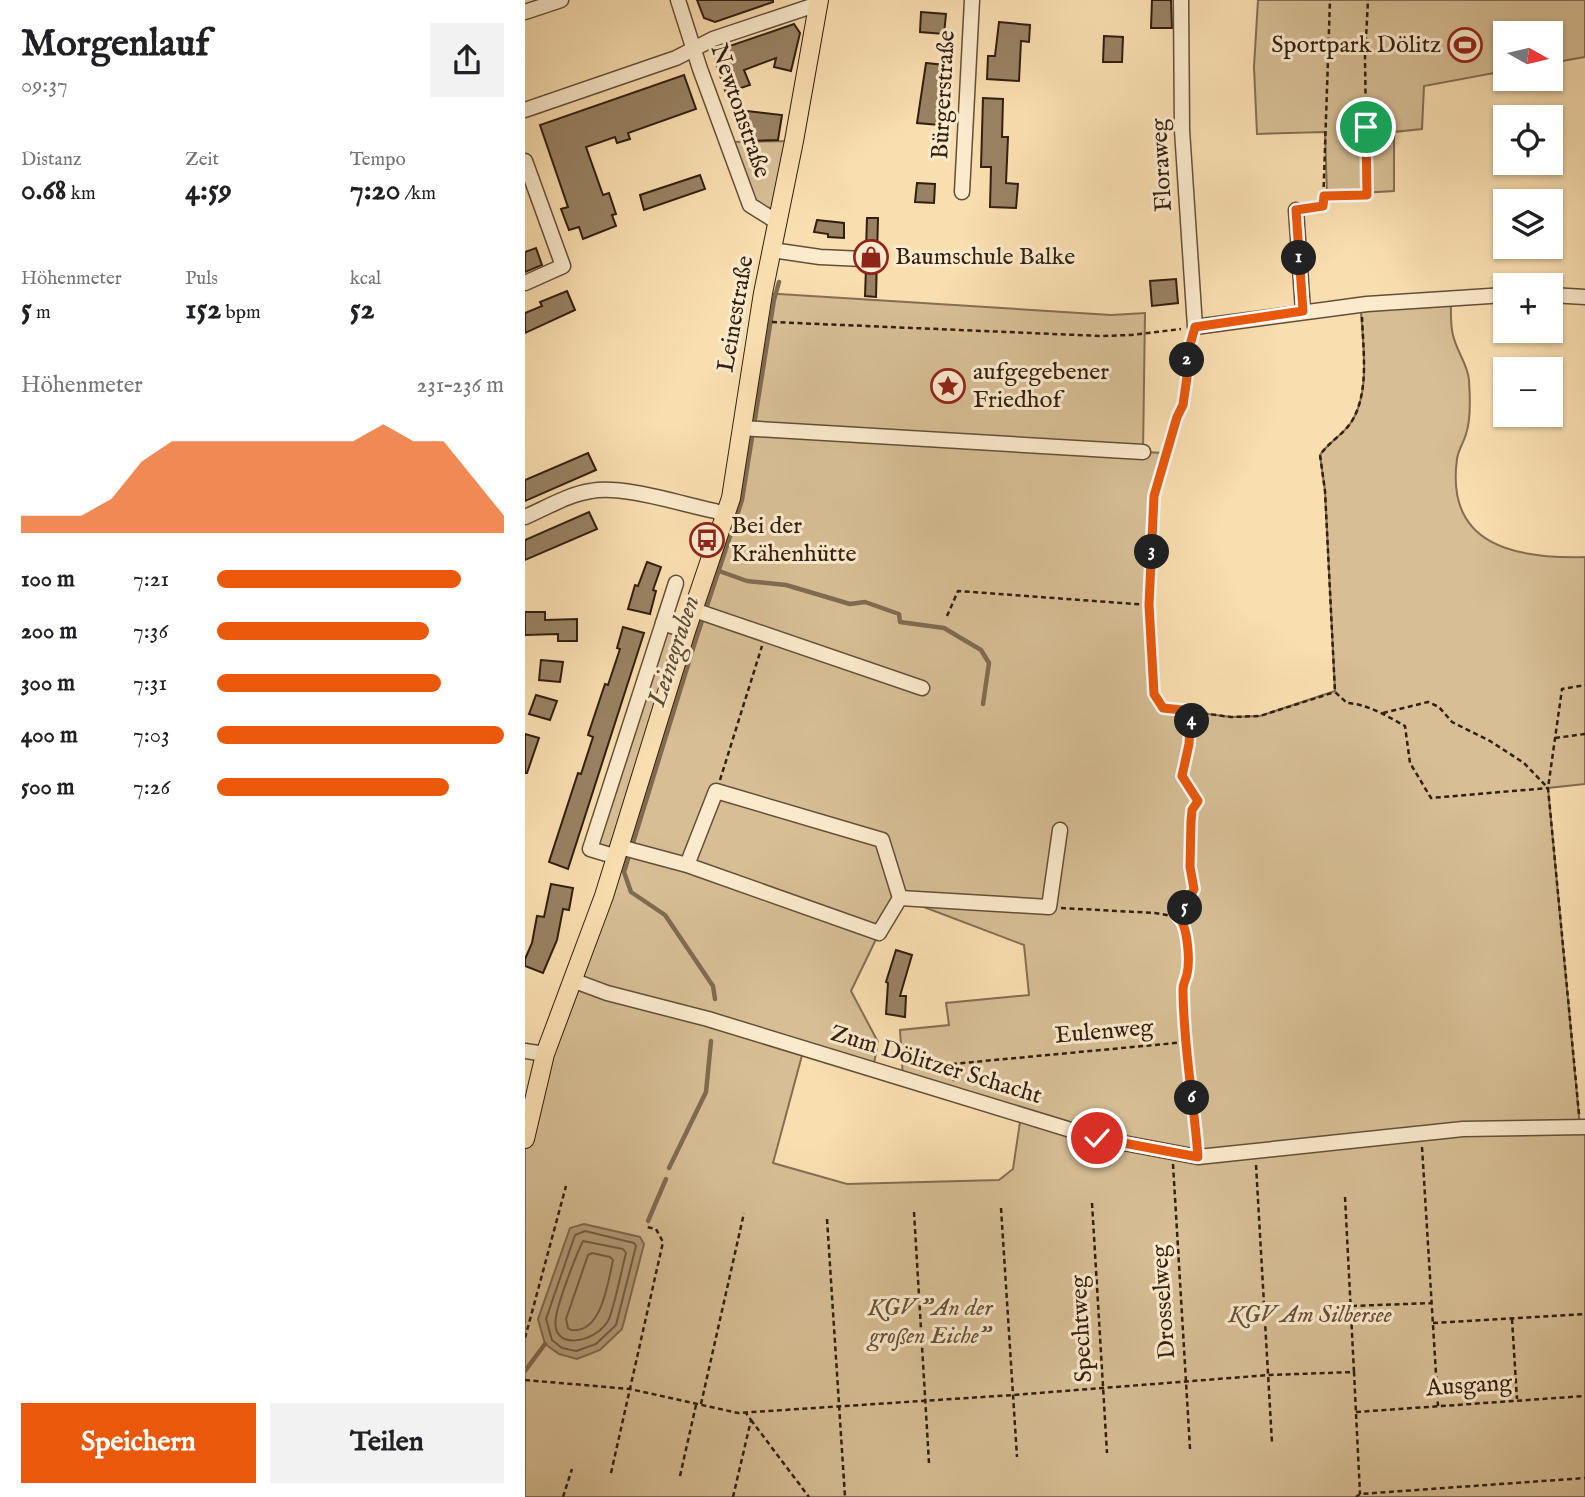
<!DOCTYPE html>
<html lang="de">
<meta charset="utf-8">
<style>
body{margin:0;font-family:"IM FELL English",serif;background:#f2f2f2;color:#202124;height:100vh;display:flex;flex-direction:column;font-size:26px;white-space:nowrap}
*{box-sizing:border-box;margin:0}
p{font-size:23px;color:#757577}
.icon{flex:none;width:38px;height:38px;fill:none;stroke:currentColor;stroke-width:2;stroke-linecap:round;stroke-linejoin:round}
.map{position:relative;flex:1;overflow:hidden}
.side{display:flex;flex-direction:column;background:#fff;width:525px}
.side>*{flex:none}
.needle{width:46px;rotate:98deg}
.fabs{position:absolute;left:968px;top:21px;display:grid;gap:14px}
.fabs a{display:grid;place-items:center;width:70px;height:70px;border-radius:0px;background:#fff;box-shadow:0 2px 5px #0004;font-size:35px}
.pin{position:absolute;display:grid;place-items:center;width:60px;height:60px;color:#fff;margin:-30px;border:4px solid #fff;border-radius:50%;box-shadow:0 2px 7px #0007}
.km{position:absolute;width:35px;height:35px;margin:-18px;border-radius:50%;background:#222;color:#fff;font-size:19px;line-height:35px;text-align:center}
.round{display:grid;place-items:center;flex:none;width:74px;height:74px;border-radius:0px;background:#f2f2f2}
.headline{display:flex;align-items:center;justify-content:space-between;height:119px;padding:0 21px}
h1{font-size:38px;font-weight:700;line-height:52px}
.stats{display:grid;grid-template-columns:repeat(3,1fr);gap:10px;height:119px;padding:7px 21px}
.stats div{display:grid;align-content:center}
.stats b{font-size:30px;font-weight:700}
.stats small{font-size:19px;font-weight:400}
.stats p{font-size:19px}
.chart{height:196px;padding:14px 21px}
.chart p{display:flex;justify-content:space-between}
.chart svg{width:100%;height:126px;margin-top:7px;fill:#ea580c;opacity:.7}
.primary-button{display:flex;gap:14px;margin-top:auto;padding:14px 21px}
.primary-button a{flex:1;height:80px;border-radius:0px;background:#ea580c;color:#fff;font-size:28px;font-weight:700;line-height:80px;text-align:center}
.primary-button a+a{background:#f2f2f2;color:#202124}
ul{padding:0 21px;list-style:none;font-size:23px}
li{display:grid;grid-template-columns:112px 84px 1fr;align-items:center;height:52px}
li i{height:18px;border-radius:9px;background:#ea580c}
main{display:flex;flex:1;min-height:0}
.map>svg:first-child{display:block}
.green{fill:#d7be95;stroke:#846e52;stroke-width:2;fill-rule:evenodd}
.water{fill:#b59d7a;stroke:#806b50;stroke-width:2}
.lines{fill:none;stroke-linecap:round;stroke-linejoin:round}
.shore{stroke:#735e45;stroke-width:2}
.stream{stroke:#806b50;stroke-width:4.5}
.building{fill:#998263;stroke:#311f10;stroke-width:2}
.minor-casing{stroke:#634f38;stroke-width:17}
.major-casing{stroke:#311f10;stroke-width:20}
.path{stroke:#311f10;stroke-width:2.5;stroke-dasharray:5 3.5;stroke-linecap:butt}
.minor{stroke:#fbeacc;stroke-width:14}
.major{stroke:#f9deb0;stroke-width:18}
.route-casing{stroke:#fff;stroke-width:14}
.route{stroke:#ea580c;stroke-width:9}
.labels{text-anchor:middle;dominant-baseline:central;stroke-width:6;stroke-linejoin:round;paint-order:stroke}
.poi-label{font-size:24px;fill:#311f10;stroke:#fbeacc;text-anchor:start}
.street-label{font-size:24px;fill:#311f10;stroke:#fbeacc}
.park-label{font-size:24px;font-style:italic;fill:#634f38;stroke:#fbeacc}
.water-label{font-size:26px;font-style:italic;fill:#5f4b35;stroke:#fbeacc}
</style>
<main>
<section class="side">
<div class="headline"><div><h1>Morgenlauf</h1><p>09:37</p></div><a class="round"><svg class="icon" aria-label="share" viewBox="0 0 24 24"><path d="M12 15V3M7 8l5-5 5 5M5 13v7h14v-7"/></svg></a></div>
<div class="stats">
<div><p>Distanz</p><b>0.68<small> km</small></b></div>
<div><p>Zeit</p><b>4:59</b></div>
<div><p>Tempo</p><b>7:20<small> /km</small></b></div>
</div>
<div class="stats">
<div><p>Höhenmeter</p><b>5<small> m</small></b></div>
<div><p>Puls</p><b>152<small> bpm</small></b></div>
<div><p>kcal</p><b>52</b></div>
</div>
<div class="chart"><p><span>Höhenmeter</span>231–236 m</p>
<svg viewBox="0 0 160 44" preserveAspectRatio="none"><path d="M0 44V38L10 38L20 38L30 32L40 19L50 12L60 12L70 12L80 12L90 12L100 12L110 12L120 6L130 12L140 12L150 25L160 38V44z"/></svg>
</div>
<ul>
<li><b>100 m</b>7:21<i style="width:85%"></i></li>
<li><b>200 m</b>7:36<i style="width:74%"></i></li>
<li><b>300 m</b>7:31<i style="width:78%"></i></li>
<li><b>400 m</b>7:03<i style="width:100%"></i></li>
<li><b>500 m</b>7:26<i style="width:81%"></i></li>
</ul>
<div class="primary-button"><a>Speichern</a><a>Teilen</a></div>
</section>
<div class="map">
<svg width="1060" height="1497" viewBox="0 0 1060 1497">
<rect width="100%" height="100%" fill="#f9deb0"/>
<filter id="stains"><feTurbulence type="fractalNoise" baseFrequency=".00286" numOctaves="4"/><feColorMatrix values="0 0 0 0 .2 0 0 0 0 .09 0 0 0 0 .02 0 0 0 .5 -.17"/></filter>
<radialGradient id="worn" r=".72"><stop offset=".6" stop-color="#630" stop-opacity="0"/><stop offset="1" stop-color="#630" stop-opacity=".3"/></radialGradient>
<g class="green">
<polygon points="733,0 1060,0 1060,57 1026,63 1026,33 980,33 980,71 899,86 897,129 869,132 869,191 802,195 800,132 732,134 729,67"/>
<polygon points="269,141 252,222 225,205 201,142"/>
<path d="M238 293 586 315 620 313 618 452 640 453 629 496 624 605 629 694 638 708 706 717 735 716 810 691 800 491 795 455C803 443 816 436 825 424 846 394 838 346 836 312L926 298C926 310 925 324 928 335 931 350 943 365 944 380 945 395 946 420 941 434 939 442 933 450 932 459 920 546 991 559 1060 557V784L1023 788 1055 1127H1060V1497H0V1139L92 857 65 849 138 623 161 631 201 516ZM375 898 499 945 504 995 421 1003 424 1025 375 1030 378 1078 496 1115 488 1169 474 1180 322 1184 248 1163 279 1048 348 1069 353 1042 326 991 354 933Z"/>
</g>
<polygon class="water" points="59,1224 115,1237 119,1244 97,1329 75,1350 52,1359 34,1354 20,1344 13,1319 45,1228"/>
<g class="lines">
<g class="shore">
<polygon points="60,1231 109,1243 111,1246 91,1325 71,1344 51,1351 37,1348 27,1340 21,1319 50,1235"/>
<path d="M58 1241 98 1249 101 1253C97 1267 89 1310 83 1321 71 1342 25 1353 31 1317 33 1302 51 1255 58 1241Z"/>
<path d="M67 1253 85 1257 88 1260C83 1282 77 1334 46 1330L43 1328 41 1319 63 1255Z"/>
</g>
<g class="stream">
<polyline points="194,571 222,581 261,585 325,604 340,602 374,614 375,622 419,628 456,650 464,663 458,704"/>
<polyline points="190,999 188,986 140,915 106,892 99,872 170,642 217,500 249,300 254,282"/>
<polyline points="144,1168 181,1092 186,1041"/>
<polyline points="123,1221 141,1179"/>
<polyline points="0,1371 20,1344"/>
</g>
</g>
<g class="building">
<polygon points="172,0 248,0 248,2 190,22 179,18"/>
<polygon points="627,0 646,0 647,28 626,28"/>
<polygon points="396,12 421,14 419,34 395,32"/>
<polygon points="474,22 505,25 504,42 496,41 494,81 462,79 463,56 470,56"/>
<polygon points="269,24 275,33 266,71 249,67 251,58 219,70 225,85 201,93 190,61 196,49"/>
<polygon points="579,36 598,37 597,62 578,62"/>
<polygon points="401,63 420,65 414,125 392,123"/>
<polygon points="159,75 171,109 103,133 105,139 92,143 90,137 61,147 78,195 84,193 91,214 87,215 91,226 58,239 54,227 44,230 36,209 43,207 15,125"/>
<polygon points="458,98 478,99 477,137 483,137 481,183 493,184 491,208 465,207 466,167 456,167"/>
<polygon points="222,111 257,115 253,140 220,141 209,114"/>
<polygon points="175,175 180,189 119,210 115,195"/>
<polygon points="392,183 410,184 409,203 390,202"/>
<polygon points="342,218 353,218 351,297 340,296 341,268 346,265 348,259 346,254 341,250"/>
<polygon points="292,220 319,223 319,238 303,237 303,234 289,232"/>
<polygon points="11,248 17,265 0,272 0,252"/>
<polygon points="651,279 653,303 627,306 625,281"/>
<polygon points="42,291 50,310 0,333 0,313 17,306 15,302"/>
<polygon points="63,453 71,470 0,501 0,480"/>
<polygon points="64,512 72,529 0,560 0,540"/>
<polygon points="122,562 136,567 128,590 131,591 125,614 103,609 110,585 113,586"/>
<polygon points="0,612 20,612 20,620 52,619 52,641 33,641 33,634 0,635"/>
<polygon points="98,627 119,633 43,869 24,862 53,773 56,774 68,737 63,735 80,684 83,685 95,649 92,648"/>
<polygon points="16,660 38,662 35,682 14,680"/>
<polygon points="11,695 32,701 25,720 4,714"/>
<polygon points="0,734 14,738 2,773 0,773"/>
<polygon points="26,884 48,888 44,910 38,909 32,940 18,973 0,966 0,959 7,943 12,916 19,917"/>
<polygon points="371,950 387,955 375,996 381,996 380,1017 361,1014 363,983 361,982"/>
</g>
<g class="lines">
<g class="minor-casing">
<g id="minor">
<polyline points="153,0 175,69 225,205 252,222"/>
<polyline points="656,0 657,130 670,327 842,304 980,295"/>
<polyline points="0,12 36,0"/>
<polyline points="0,110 151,58 188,39 293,4"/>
<polyline points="0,161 38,266 0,283"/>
<polyline points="437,192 447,0"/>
<polyline points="771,210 778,311"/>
<polyline points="247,250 295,257 338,259"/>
<polyline points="1026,295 1060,297"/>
<polyline points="216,428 618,452"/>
<path d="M0 517C21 508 44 494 66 491 99 485 156 504 190 511L201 516"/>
<polyline points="169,610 397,688"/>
<polyline points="138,623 151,583"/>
<polyline points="95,847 162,865 354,933 375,898 357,840 191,791 162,865"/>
<polyline points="92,857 65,849 138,623 161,631"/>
<polyline points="375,898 524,907 535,830"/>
<polyline points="47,980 82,993 183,1019 572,1138 673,1157 938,1129 1060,1127"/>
<polyline points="0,1051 20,1054"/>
</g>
</g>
<g class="major-casing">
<polyline id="major" points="0,1139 20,1054 79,896 161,631 206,498 238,293 269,141 294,0"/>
</g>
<g class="path">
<polyline points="799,196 842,195 840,58 843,0"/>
<polyline points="784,208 798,207 805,0"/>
<path d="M837 317C838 350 845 395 825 424 816 436 803 443 795 455L800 491 810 692 822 703C842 704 862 716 880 726L885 763 906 798 1023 788"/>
<polyline points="247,322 576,336 606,335 656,329"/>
<polyline points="666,340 662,356 662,377 658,405 652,417 629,496 624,605 629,694 638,708 706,717 735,716 810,692"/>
<polyline points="422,616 433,591 624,605"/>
<polyline points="858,713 903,702 914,707 927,722 965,741 999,763 1023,788"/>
<polyline points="1030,738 1060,734"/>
<polyline points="195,780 237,646"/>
<polyline points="536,908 630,913 653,917 659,909 669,889 665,867 666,822 667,810 673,801 657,776 667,728 666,711"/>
<path d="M653 917C663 925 660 940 662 953 664 966 658 977 658 990 659 1041 666 1092 672 1143"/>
<polyline points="429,1081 427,1064 661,1042"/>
<polyline points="1054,1114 1023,788 1037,689 1060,685"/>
<polyline points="897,1147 913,1406"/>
<polyline points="648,1164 665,1449"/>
<polyline points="731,1165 747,1443"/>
<polyline points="820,1197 829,1372"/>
<polyline points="567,1203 582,1453"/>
<polyline points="476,1208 492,1457"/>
<polyline points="389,1212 404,1463"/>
<polyline points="302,1219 320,1497"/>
<polyline points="827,1306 907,1303"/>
<polyline points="987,1319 992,1399"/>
<polyline points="908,1323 1060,1314"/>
<polyline points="0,1338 41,1186"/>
<polyline points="0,1380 105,1389 213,1413 488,1395 744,1375 829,1372 835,1494"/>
<polyline points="176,1404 219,1213"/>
<polyline points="831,1412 1060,1396"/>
<polyline points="226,1420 284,1497"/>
<polyline points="86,1473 138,1242 131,1229 121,1227"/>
<polyline points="155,1476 171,1405"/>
<polyline points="38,1497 47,1469"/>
<polyline points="208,1497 226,1420 221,1413"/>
<polyline points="831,1497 835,1494 1060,1478"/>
</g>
<use href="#minor" class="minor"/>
<use href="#major" class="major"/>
</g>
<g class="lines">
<g class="route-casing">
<path id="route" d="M572 1138 673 1157C669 1101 658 1045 658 989 658 984 661 979 662 974 665 961 663 925 653 917L659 909 669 889 665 867 666 822 667 810 673 801 657 776 664 744 666 711 638 708 629 694 624 605 629 496 652 417 658 405 662 377V356L670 327 778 311 771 210 798 206 799 196 842 195 841 127"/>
</g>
<use href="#route" class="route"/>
</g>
<defs>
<g id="stadium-ring" transform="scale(1.75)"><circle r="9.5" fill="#fbeacc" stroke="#8f2418" stroke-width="1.5"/><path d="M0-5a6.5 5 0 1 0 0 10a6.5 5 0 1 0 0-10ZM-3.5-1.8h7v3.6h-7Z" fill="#8f2418"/></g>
<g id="shop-ring" transform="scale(1.75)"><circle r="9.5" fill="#fbeacc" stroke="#8f2418" stroke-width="1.5"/><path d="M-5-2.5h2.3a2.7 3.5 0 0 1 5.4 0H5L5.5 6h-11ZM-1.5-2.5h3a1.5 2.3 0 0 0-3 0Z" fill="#8f2418"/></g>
<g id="sight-ring" transform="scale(1.75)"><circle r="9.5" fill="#fbeacc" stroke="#8f2418" stroke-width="1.5"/><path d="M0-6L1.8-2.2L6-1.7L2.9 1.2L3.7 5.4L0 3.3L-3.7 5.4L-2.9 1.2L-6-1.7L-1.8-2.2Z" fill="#8f2418"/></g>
<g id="bus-ring" transform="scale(1.75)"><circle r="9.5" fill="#fbeacc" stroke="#8f2418" stroke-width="1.5"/><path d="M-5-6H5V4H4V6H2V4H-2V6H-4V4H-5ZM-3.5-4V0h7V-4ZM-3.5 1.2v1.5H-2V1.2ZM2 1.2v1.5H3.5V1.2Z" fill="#8f2418"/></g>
</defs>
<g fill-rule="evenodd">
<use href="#stadium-ring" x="940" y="45"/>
<use href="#shop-ring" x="346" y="257"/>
<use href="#sight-ring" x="423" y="386"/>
<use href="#bus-ring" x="182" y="540"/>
</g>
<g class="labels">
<g class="poi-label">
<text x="916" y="45" text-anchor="end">Sportpark Dölitz</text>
<text x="370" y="257">Baumschule Balke</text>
<text x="448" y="372">aufgegebener<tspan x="448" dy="28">Friedhof</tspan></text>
<text x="206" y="526">Bei der<tspan x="206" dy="28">Krähenhütte</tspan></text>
</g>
<g class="street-label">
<text transform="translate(419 95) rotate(-87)">Bürgerstraße</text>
<text transform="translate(215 111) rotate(71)">Newtonstraße</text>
<text transform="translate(637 165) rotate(-93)">Floraweg</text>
<text transform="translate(211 314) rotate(-80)">Leinestraße</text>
<text transform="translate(579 1032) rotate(-5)">Eulenweg</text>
<text transform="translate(411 1065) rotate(17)">Zum Dölitzer Schacht</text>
<text transform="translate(639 1302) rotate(-94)">Drosselweg</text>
<text transform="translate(557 1329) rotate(-93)">Spechtweg</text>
<text transform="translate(944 1386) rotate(-4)">Ausgang</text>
</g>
<g class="park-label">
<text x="405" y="1308">KGV "An der<tspan x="405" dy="28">großen Eiche"</tspan></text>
<text x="785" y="1315">KGV Am Silbersee</text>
</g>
<g class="water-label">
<text transform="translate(149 651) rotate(-72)">Leinegraben</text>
</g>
</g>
<rect width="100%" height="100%" filter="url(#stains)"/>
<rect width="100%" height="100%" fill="url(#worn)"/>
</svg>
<div class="fabs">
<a><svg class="needle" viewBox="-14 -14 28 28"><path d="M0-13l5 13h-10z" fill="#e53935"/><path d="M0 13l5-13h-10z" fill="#757577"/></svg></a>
<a><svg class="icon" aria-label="locate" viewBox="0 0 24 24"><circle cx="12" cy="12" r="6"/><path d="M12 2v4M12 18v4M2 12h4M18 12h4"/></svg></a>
<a><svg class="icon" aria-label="layers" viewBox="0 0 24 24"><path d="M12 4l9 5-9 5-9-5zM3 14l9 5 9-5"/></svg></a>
<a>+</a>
<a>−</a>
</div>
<div class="pin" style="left:841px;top:127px;background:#1e9e55"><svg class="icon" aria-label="arrive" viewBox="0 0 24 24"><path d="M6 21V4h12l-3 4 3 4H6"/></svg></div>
<div class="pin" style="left:572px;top:1138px;background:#d93025"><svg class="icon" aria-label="check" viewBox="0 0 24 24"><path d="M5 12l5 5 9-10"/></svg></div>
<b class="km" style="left:774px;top:258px">1</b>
<b class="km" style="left:662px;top:360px">2</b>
<b class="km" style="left:627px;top:552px">3</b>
<b class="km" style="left:667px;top:721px">4</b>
<b class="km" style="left:660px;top:908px">5</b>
<b class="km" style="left:667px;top:1098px">6</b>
</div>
</main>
